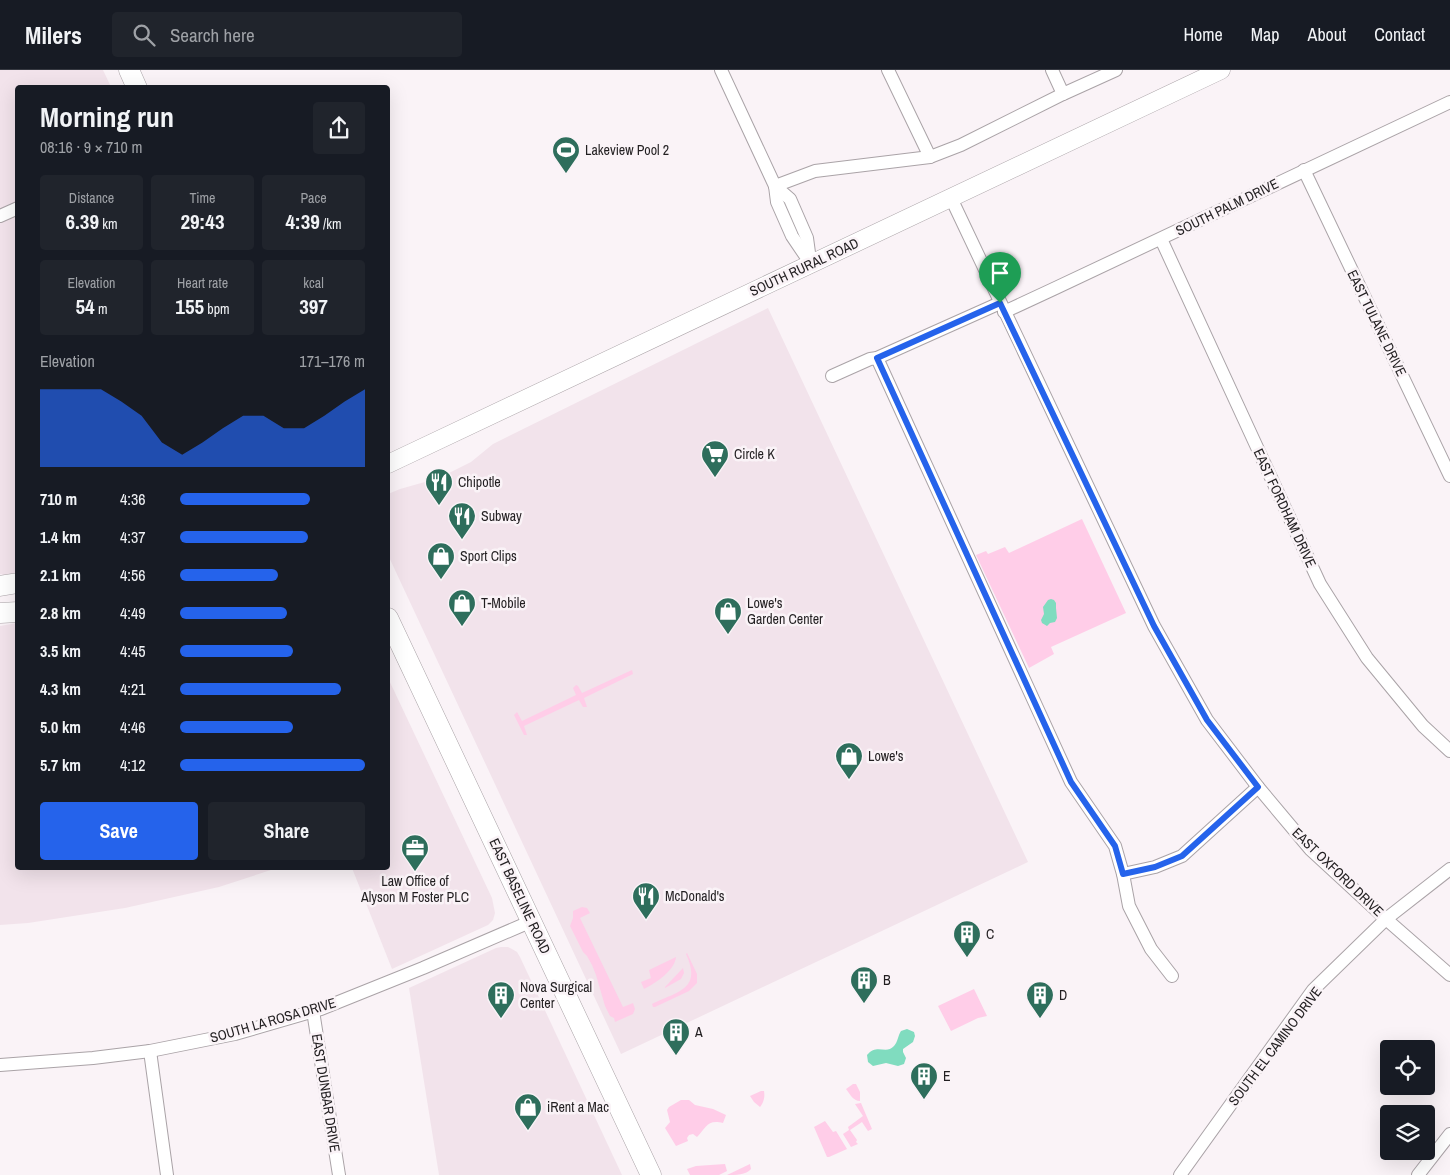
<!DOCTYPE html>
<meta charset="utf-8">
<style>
body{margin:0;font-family:"Archivo Narrow",sans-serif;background:#20242c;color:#f1f3f6;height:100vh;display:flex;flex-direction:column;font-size:19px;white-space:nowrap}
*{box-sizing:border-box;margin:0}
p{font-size:16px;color:#9ea1a6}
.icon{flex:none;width:28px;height:28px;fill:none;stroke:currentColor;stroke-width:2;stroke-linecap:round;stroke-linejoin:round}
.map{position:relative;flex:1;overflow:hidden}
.sheet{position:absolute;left:15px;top:15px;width:375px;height:785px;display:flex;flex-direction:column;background:#171b24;border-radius:5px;box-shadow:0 5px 20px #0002}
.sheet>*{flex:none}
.buttons{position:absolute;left:1380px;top:970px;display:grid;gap:10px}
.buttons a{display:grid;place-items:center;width:55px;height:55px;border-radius:5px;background:#171b24;box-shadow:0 5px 20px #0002;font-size:25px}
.pin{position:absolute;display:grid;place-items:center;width:42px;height:42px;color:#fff;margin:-51px -21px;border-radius:50% 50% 50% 0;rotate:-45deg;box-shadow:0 0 5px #0007}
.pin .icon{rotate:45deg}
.round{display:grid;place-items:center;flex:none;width:52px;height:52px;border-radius:5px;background:#20242c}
.summary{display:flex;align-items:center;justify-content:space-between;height:85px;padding:0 25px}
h1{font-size:28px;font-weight:700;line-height:38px}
.figures{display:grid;grid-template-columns:repeat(3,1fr);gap:8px;height:85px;padding:5px 25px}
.figures div{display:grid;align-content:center;border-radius:5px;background:#20242c;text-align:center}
.figures b{font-size:21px;font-weight:700}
.figures small{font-size:14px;font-weight:400}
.figures p{font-size:14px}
.chart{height:140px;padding:10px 25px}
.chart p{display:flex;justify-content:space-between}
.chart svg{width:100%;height:90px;margin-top:5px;fill:#2563eb;opacity:.7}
.primary-button{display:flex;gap:10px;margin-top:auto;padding:10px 25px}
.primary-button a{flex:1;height:58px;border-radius:5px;background:#2563eb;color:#fff;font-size:20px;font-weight:700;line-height:58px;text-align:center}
.primary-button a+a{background:#20242c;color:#f1f3f6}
ul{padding:0 25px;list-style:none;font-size:16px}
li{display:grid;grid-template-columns:80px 60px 1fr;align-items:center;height:38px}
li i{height:12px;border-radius:6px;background:#2563eb}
header{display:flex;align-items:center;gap:30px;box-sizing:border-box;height:70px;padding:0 25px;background:#171b24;border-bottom:1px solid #363941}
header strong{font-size:24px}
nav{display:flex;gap:28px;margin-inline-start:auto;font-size:18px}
.search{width:350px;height:45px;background:#20242c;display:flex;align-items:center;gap:12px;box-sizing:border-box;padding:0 18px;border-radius:5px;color:#9ea1a6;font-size:19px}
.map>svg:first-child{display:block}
.built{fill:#f2e3eb}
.green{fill:#ffcde8}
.water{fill:#80dcbf}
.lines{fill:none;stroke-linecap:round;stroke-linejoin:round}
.minor-casing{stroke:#aaa3a7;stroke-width:14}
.secondary-casing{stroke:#aaa3a7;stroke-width:19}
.primary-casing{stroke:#aaa3a7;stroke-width:21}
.minor{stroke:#fff;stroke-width:12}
.secondary{stroke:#fff;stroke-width:18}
.primary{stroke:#fff;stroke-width:20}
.route-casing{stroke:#fff;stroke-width:10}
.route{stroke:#2563eb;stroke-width:6}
.labels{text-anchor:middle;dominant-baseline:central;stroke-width:5;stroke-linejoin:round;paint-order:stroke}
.poi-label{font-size:14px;fill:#221f21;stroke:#faf3f7;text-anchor:start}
.street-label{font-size:14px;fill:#221f21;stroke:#faf3f7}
</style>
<header>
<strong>Milers</strong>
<div class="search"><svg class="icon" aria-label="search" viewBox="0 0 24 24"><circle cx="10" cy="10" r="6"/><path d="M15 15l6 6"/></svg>Search here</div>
<nav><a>Home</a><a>Map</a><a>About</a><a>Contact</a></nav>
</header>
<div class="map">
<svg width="1450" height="1105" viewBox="0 0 1450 1105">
<rect width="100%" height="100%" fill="#faf3f7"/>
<g class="built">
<polygon points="0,0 103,0 111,17 18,18 18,503 4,505 0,504"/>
<polygon points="768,238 1028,792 621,984 388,485 388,424 400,419 439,408 471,392 493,374"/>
<polygon points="17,553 18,798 277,798 219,817 125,838 28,853 0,855 0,556"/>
<polygon points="388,608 492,828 495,843 493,850 488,855 392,899 352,798 388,798"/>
<polygon points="501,877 508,877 512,879 517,882 520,887 622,1105 439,1105 409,918 496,878"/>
</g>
<g class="green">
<polygon points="1082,449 1126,543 1051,577 1054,584 1029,598 976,485 986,481 988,484 1005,477 1009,483"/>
<polygon points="632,600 633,604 584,628 587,637 583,637 579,630 524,656 527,665 524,665 514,645 517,642 522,651 576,625 573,618 576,615 578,616 582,623"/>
<polygon points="582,837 587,838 590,843 580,848 623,937 633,933 635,939 633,944 615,952 614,948 610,946 605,936 596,905 592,895 587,886 583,882 570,856 573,848 573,841"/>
<path d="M687 883 697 904V913L689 921 655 937H653L652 934C679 921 702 919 686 884Z"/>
<path d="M676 887C675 900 656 913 644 919L641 912 651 908 649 900Z"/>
<polygon points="683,898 684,903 681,909 665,918 665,917"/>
<polygon points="974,919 987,946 978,948 951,961 938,936"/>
<path d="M853 1014H856L860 1022V1031C853 1031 850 1024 846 1019Z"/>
<path d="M761 1021H764C765 1027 764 1032 760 1037L754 1032 750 1026Z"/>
<path d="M681 1030H689L695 1035 713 1039 726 1045 723 1053C707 1049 706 1058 697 1067L693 1064 689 1065 687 1068 688 1071 676 1076 665 1058 670 1052 667 1040 669 1037Z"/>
<polygon points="861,1033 872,1059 868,1061 862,1052 850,1060 857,1070 856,1072 858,1074 851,1077 843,1064 849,1060 848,1057 863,1046 855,1034"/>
<polygon points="825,1051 833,1062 836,1061 847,1079 829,1087 827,1087 814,1057"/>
<polygon points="725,1094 727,1101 719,1105 690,1105 687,1099 696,1096"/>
<path d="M750 1094 751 1099C746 1105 736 1105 727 1105Z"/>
</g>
<g class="water">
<polygon points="1051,529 1054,530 1056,533 1056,538 1057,548 1055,552 1050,553 1047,556 1042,553 1041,550 1044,544 1043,537 1048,530"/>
<path d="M907 959 914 962 915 966 913 972 903 979V982L906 988 904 994 898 996 886 993 873 996 868 992 867 985C877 973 886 985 894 976 898 972 898 965 901 961Z"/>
</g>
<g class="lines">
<g class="minor-casing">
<g id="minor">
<polyline points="721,0 775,116 777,132 792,166 811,194"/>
<polyline points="888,0 930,87"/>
<polyline points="1052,0 1063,24"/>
<polyline points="1304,100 1450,406"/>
<polyline points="775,116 815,101 930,87 961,75 1063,24 1116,0"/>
<polyline points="775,116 790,129 807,168 810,190"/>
<polyline points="951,128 1154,556 1207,650 1258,717 1310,779 1386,849 1450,905"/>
<polyline points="0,146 18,138"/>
<polyline points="1161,169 1320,514 1367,588 1423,656 1450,681"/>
<path d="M1004 242C1153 173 1301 102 1450 32"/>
<polyline points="877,288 1071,712 1115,776 1123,804 1129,836 1151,879 1172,906"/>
<polyline points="832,306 870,289 877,288 1000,233"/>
<polyline points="1123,804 1155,797 1182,786 1258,717"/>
<polyline points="313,941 339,1105"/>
<polyline points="150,981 167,1105"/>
<polyline points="0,995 93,988 150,981 235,964 321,939 423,898 532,851"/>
<polyline points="1180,1105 1313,920 1386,849 1450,799"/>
<polyline points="1418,1105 1450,1064"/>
</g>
</g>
<g class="secondary-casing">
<polyline id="secondary" points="388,394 1221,0"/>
</g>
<g class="primary-casing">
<g id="primary">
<polyline points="129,0 137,18"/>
<polyline points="0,516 18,513"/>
<polyline points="0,543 18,542"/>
<polyline points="388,548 651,1105"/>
</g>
</g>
<use href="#minor" class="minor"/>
<use href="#secondary" class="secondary"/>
<use href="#primary" class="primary"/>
</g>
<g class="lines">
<g class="route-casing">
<polygon id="route" points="1000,233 1154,556 1207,650 1258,717 1182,786 1155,797 1123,804 1115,776 1071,712 877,288"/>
</g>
<use href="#route" class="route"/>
</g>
<defs>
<g id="stadium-pin" transform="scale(1.4375)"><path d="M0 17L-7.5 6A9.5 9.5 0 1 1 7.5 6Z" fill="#2e6e5c" stroke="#faf3f7"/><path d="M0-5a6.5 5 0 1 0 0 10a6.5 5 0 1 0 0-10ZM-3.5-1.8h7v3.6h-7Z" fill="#fff"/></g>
<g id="supermarket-pin" transform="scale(1.4375)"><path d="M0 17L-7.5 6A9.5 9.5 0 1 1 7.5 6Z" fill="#2e6e5c" stroke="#faf3f7"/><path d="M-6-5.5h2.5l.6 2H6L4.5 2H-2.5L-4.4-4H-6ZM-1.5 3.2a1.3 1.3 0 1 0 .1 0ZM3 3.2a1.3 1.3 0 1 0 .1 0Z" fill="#fff"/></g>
<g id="restaurant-pin" transform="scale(1.4375)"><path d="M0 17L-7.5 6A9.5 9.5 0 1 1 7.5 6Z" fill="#2e6e5c" stroke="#faf3f7"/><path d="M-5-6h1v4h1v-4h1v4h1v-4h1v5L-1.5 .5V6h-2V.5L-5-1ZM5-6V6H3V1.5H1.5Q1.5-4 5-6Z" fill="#fff"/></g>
<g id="shop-pin" transform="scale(1.4375)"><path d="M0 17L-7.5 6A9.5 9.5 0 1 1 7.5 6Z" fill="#2e6e5c" stroke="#faf3f7"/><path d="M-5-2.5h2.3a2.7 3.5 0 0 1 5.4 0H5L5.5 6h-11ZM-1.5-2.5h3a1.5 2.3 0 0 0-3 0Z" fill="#fff"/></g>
<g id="office-pin" transform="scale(1.4375)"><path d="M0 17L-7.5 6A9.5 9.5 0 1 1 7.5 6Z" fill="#2e6e5c" stroke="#faf3f7"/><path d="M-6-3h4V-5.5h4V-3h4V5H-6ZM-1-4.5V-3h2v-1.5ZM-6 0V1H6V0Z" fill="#fff"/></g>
<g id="building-pin" transform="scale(1.4375)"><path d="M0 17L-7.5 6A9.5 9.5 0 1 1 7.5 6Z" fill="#2e6e5c" stroke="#faf3f7"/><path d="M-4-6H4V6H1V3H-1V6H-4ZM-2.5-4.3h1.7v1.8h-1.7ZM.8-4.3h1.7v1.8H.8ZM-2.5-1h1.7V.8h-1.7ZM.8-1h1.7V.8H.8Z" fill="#fff"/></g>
</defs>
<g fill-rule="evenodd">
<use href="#stadium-pin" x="566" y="80"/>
<use href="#supermarket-pin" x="715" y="384"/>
<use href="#restaurant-pin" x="439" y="412"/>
<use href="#restaurant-pin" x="462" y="446"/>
<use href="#shop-pin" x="441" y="486"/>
<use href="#shop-pin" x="462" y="533"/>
<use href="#shop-pin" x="728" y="541"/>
<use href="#shop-pin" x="849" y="686"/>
<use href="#office-pin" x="415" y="778"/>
<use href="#restaurant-pin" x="646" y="826"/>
<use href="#building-pin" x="967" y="864"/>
<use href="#building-pin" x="864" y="910"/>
<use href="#building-pin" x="501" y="925"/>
<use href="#building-pin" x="1040" y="925"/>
<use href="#building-pin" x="676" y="962"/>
<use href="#building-pin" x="924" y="1006"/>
<use href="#shop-pin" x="528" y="1037"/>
</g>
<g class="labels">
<g class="poi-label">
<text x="585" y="80">Lakeview Pool 2</text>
<text x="734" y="384">Circle K</text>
<text x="458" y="412">Chipotle</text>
<text x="481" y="446">Subway</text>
<text x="460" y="486">Sport Clips</text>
<text x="481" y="533">T-Mobile</text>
<text x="747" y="533">Lowe's<tspan x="747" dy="16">Garden Center</tspan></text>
<text x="868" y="686">Lowe's</text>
<text x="415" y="811" text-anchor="middle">Law Office of<tspan x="415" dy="16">Alyson M Foster PLC</tspan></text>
<text x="665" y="826">McDonald's</text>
<text x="986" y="864">C</text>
<text x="883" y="910">B</text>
<text x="520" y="917">Nova Surgical<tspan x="520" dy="16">Center</tspan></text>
<text x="1059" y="925">D</text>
<text x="695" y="962">A</text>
<text x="943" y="1006">E</text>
<text x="547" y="1037">iRent a Mac</text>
</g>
<g class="street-label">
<text transform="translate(1227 137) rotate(-26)">SOUTH PALM DRIVE</text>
<text transform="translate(804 197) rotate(-25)">SOUTH RURAL ROAD</text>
<text transform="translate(1377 253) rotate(64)">EAST TULANE DRIVE</text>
<text transform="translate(1285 438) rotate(65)">EAST FORDHAM DRIVE</text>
<text transform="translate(1338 802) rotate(44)">EAST OXFORD DRIVE</text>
<text transform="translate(520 826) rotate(65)">EAST BASELINE ROAD</text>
<text transform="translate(273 950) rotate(-16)">SOUTH LA ROSA DRIVE</text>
<text transform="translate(1275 976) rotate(-53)">SOUTH EL CAMINO DRIVE</text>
<text transform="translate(326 1023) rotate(81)">EAST DUNBAR DRIVE</text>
</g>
</g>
</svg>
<div class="buttons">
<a><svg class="icon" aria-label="locate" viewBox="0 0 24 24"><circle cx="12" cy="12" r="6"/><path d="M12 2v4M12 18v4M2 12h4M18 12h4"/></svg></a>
<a><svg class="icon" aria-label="layers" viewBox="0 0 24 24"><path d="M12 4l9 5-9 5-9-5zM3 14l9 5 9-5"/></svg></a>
</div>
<div class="pin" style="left:1000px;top:233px;background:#1e9e55"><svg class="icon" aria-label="arrive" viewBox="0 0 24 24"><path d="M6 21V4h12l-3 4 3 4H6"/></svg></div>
<section class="sheet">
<div class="summary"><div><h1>Morning run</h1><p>08:16 · 9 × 710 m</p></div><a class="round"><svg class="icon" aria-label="share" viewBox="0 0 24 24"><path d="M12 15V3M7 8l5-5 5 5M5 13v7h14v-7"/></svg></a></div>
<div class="figures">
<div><p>Distance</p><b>6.39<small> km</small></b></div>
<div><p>Time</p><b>29:43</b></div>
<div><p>Pace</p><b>4:39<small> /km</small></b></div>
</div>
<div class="figures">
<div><p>Elevation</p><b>54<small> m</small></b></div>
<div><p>Heart rate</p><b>155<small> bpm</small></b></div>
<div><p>kcal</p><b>397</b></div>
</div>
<div class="chart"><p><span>Elevation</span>171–176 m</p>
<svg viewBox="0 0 160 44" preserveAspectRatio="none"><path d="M0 44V6L10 6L20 6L30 6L40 12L50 19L60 32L70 38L80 32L90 25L100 19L110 19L120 25L130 25L140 19L150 12L160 6V44z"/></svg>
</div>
<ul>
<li><b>710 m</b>4:36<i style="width:70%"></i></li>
<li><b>1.4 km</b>4:37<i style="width:69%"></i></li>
<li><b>2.1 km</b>4:56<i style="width:53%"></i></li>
<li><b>2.8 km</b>4:49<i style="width:58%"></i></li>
<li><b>3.5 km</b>4:45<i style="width:61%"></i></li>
<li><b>4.3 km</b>4:21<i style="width:87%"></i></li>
<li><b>5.0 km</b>4:46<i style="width:61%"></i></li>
<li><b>5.7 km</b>4:12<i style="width:100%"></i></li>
</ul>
<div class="primary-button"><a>Save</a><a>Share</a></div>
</section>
</div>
